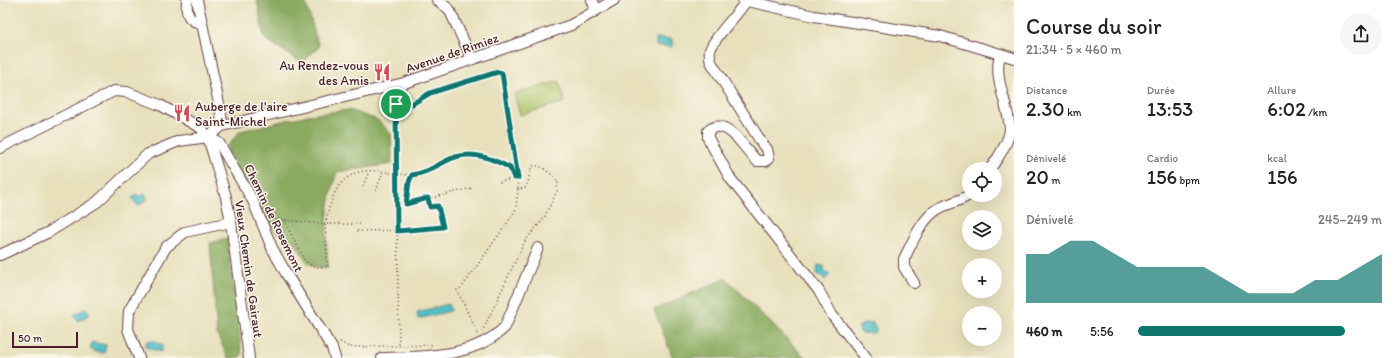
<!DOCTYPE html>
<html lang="fr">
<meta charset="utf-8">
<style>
body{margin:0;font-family:Itim,sans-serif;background:#f6f6f6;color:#222;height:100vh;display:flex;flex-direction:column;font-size:15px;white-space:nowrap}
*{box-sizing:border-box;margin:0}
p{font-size:13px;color:#767676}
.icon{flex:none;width:22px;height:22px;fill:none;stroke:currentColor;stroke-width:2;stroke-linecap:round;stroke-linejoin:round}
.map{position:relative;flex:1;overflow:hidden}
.sheet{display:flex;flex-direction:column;background:#fff;width:380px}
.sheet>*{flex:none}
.controls{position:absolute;left:962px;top:162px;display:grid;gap:8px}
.controls a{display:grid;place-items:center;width:40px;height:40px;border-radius:50%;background:#fff;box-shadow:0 4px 16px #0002;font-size:20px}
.scale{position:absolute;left:12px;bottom:10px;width:66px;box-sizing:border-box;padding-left:4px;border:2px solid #4a1f2b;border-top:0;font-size:11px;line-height:14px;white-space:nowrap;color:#4a1f2b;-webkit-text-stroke:3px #fbf7ec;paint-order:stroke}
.pin{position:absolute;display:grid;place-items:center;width:34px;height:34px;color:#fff;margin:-17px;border:2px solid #fff;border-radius:50%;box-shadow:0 1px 4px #0007}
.round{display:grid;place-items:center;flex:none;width:42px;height:42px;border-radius:21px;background:#f6f6f6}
.headline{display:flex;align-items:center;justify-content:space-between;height:68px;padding:0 12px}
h1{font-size:22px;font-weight:600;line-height:30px}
.stats{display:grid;grid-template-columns:repeat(3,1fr);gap:6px;height:68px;padding:4px 12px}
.stats div{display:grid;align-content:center}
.stats b{font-size:20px;font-weight:600}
.stats small{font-size:11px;font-weight:400}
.stats p{font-size:11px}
.chart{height:112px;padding:8px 12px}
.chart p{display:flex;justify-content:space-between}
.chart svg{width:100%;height:72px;margin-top:4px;fill:#0f766e;opacity:.7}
ul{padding:0 12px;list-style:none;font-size:13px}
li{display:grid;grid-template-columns:64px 48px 1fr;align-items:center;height:30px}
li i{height:10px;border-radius:5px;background:#0f766e}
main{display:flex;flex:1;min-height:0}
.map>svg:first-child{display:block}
.green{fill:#acc56a;stroke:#7b724a}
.forest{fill:#89aa5e;stroke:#6a6444}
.water{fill:#52c0c6;stroke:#4e7078}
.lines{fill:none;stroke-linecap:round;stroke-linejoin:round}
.minor-casing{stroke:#623c41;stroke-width:12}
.path{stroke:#623c41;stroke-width:1.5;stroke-dasharray:1 3;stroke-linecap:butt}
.minor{stroke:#fff;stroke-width:10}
.route-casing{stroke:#fff;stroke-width:8}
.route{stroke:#0f766e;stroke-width:5}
.labels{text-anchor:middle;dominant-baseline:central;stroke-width:3;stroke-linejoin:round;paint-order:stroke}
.street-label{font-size:13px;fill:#4a1f2b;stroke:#fbf7ec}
.poi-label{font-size:13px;fill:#4a1f2b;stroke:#fbf7ec;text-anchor:end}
</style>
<main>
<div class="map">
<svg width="1014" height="358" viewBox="0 0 1014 358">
<rect width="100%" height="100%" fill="#fbf7ec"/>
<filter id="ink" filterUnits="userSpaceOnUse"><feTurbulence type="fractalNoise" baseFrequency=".025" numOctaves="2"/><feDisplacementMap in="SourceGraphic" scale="8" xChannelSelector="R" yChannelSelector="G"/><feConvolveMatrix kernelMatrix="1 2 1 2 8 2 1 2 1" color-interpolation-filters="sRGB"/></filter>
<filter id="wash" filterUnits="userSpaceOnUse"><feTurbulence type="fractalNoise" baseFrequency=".012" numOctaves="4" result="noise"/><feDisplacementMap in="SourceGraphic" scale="16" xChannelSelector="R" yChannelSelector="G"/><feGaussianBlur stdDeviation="0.9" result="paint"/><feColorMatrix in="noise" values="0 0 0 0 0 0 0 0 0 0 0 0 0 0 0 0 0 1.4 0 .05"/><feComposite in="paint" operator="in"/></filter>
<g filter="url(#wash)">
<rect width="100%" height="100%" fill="#e7e0bb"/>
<polygon class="green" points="559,81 565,102 520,115 514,94"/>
<g class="forest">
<polygon points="257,0 305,0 319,47 302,63 264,38"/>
<path d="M349 110 378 120 391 134 392 164 337 172C326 206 325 232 328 267 309 268 308 264 299 249 295 243 289 238 284 232L278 233 267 224 228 152V146L240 131 308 115Z"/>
<polygon points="227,238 242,355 237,358 228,358 217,334 210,243"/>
<polygon points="726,278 806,358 673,358 654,310"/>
</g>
<g class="water">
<polygon points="656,38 672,39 672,47 656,46"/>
<polygon points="137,194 139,197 145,194 148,199 138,206 132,198"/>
<polygon points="818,265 824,266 824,270 830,275 825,280 823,277 817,274"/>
<polygon points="449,304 451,311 418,319 417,312"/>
<polygon points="86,308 89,311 89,315 78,321 74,315"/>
<polygon points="867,322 868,324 872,322 877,331 872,334 861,333 858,327"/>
<polygon points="147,341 155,341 163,345 161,352 145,347"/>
<polygon points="92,342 106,345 104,353 96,352 90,349"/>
</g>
</g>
<g filter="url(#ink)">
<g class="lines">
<g class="minor-casing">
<g id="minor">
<path d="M187 0C186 13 187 21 202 23"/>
<polyline points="437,0 449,9 472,59"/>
<polyline points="592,0 596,10"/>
<polyline points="743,0 814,16 940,36 1014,58"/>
<path d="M746 1C736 17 717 33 710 50 709 54 710 58 711 62L763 145 767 149 769 158 766 161H757C746 151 726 114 708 131V138L730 178 819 291 832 315 866 358"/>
<polyline points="222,126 404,83 571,25 614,0"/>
<polyline points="208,137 226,197 231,222 249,358"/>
<polyline points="0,148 114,91 127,92 160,105 201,128 208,137 219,143 253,201 272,248 287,275 332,348 335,358"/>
<path d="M990 169C997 160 1010 140 1010 128 1008 103 993 79 1000 55"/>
<polyline points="0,255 49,232 97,202 148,154 179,141 208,137 222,126 221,113 197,0"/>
<path d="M914 283 904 267V259C912 243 922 218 938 209 948 203 959 202 969 195"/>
<polyline points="139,358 128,329 129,311 166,247 185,232 231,222"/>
<path d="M382 358C425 356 474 358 505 327L538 248"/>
</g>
</g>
<g class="path">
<polyline points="395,95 399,345"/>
<polyline points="396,104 412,104 430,93 498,71 502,73 517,178"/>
<polyline points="413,175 409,183 406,204 472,188"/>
<polyline points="363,186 369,171"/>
<polyline points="376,191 383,172"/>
<polyline points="284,220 305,261 315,267 328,267 325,224 360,224"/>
<path d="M272 224 276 219 325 224C330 207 332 189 347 178 368 163 391 176 413 175 425 175 434 168 443 162 460 152 478 153 496 161 506 165 512 168 514 178L497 183"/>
<polyline points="357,231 421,230 443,227 438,206 430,207 428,198"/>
<path d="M482 332 525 241 544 218 557 191 558 182 554 176 540 166H533C527 172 531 181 525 188L518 189 517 178"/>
<polyline points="478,334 457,290 462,287 512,216 516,208 518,189"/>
<polyline points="340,342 349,347 433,345"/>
</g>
<use href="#minor" class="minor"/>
</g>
</g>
<g class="lines" filter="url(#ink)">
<g class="route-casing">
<path id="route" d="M498 72 502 73 518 178H514L510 168C490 157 468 149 446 161 432 168 428 172 412 175L409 182 406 204 428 198 430 207 438 206 443 227 397 231 396 104H412L430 93Z"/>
</g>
<use href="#route" class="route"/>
</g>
<defs>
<g id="restaurant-bare" transform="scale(1.38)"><path d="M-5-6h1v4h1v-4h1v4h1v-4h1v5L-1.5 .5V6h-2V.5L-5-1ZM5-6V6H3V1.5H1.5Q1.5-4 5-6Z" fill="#d1495b" stroke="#fbf7ec" stroke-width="2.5" paint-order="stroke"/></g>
</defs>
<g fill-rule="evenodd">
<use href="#restaurant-bare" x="382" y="72"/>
<use href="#restaurant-bare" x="182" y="113"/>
</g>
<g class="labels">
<g class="street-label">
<text transform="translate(452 53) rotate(-19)">Avenue de Rimiez</text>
<text transform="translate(274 218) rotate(64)">Chemin de Rosemont</text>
<text transform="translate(249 269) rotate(82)">Vieux Chemin de Gairaut</text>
</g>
<g class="poi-label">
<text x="369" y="65">Au Rendez-vous<tspan x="369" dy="15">des Amis</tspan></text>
<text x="195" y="106" text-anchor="start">Auberge de l'aire<tspan x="195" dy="15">Saint-Michel</tspan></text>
</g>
</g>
</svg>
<div class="controls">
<a><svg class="icon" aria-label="locate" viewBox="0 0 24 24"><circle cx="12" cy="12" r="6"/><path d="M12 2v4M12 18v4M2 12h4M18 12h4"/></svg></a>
<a><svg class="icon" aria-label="layers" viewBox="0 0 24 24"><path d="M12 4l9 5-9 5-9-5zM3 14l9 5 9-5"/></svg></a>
<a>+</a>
<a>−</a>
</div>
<div class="scale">50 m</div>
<div class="pin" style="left:396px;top:104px;background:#1e9e55"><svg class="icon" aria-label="arrive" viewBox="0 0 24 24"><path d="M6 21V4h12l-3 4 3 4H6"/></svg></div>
</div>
<section class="sheet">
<div class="headline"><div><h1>Course du soir</h1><p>21:34 · 5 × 460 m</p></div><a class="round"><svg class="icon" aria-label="share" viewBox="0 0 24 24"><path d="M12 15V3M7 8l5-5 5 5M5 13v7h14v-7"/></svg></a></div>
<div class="stats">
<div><p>Distance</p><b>2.30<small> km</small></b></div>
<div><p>Durée</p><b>13:53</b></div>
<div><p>Allure</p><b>6:02<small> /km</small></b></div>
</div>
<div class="stats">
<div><p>Dénivelé</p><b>20<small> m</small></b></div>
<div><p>Cardio</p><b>156<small> bpm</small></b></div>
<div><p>kcal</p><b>156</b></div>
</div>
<div class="chart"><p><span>Dénivelé</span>245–249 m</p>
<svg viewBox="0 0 160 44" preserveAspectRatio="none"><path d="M0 44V14L10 14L20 6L30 6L40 14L50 22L60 22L70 22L80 22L90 30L100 38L110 38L120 38L130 30L140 30L150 22L160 14V44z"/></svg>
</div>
<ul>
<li><b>460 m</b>5:56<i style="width:85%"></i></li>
</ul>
</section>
</main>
